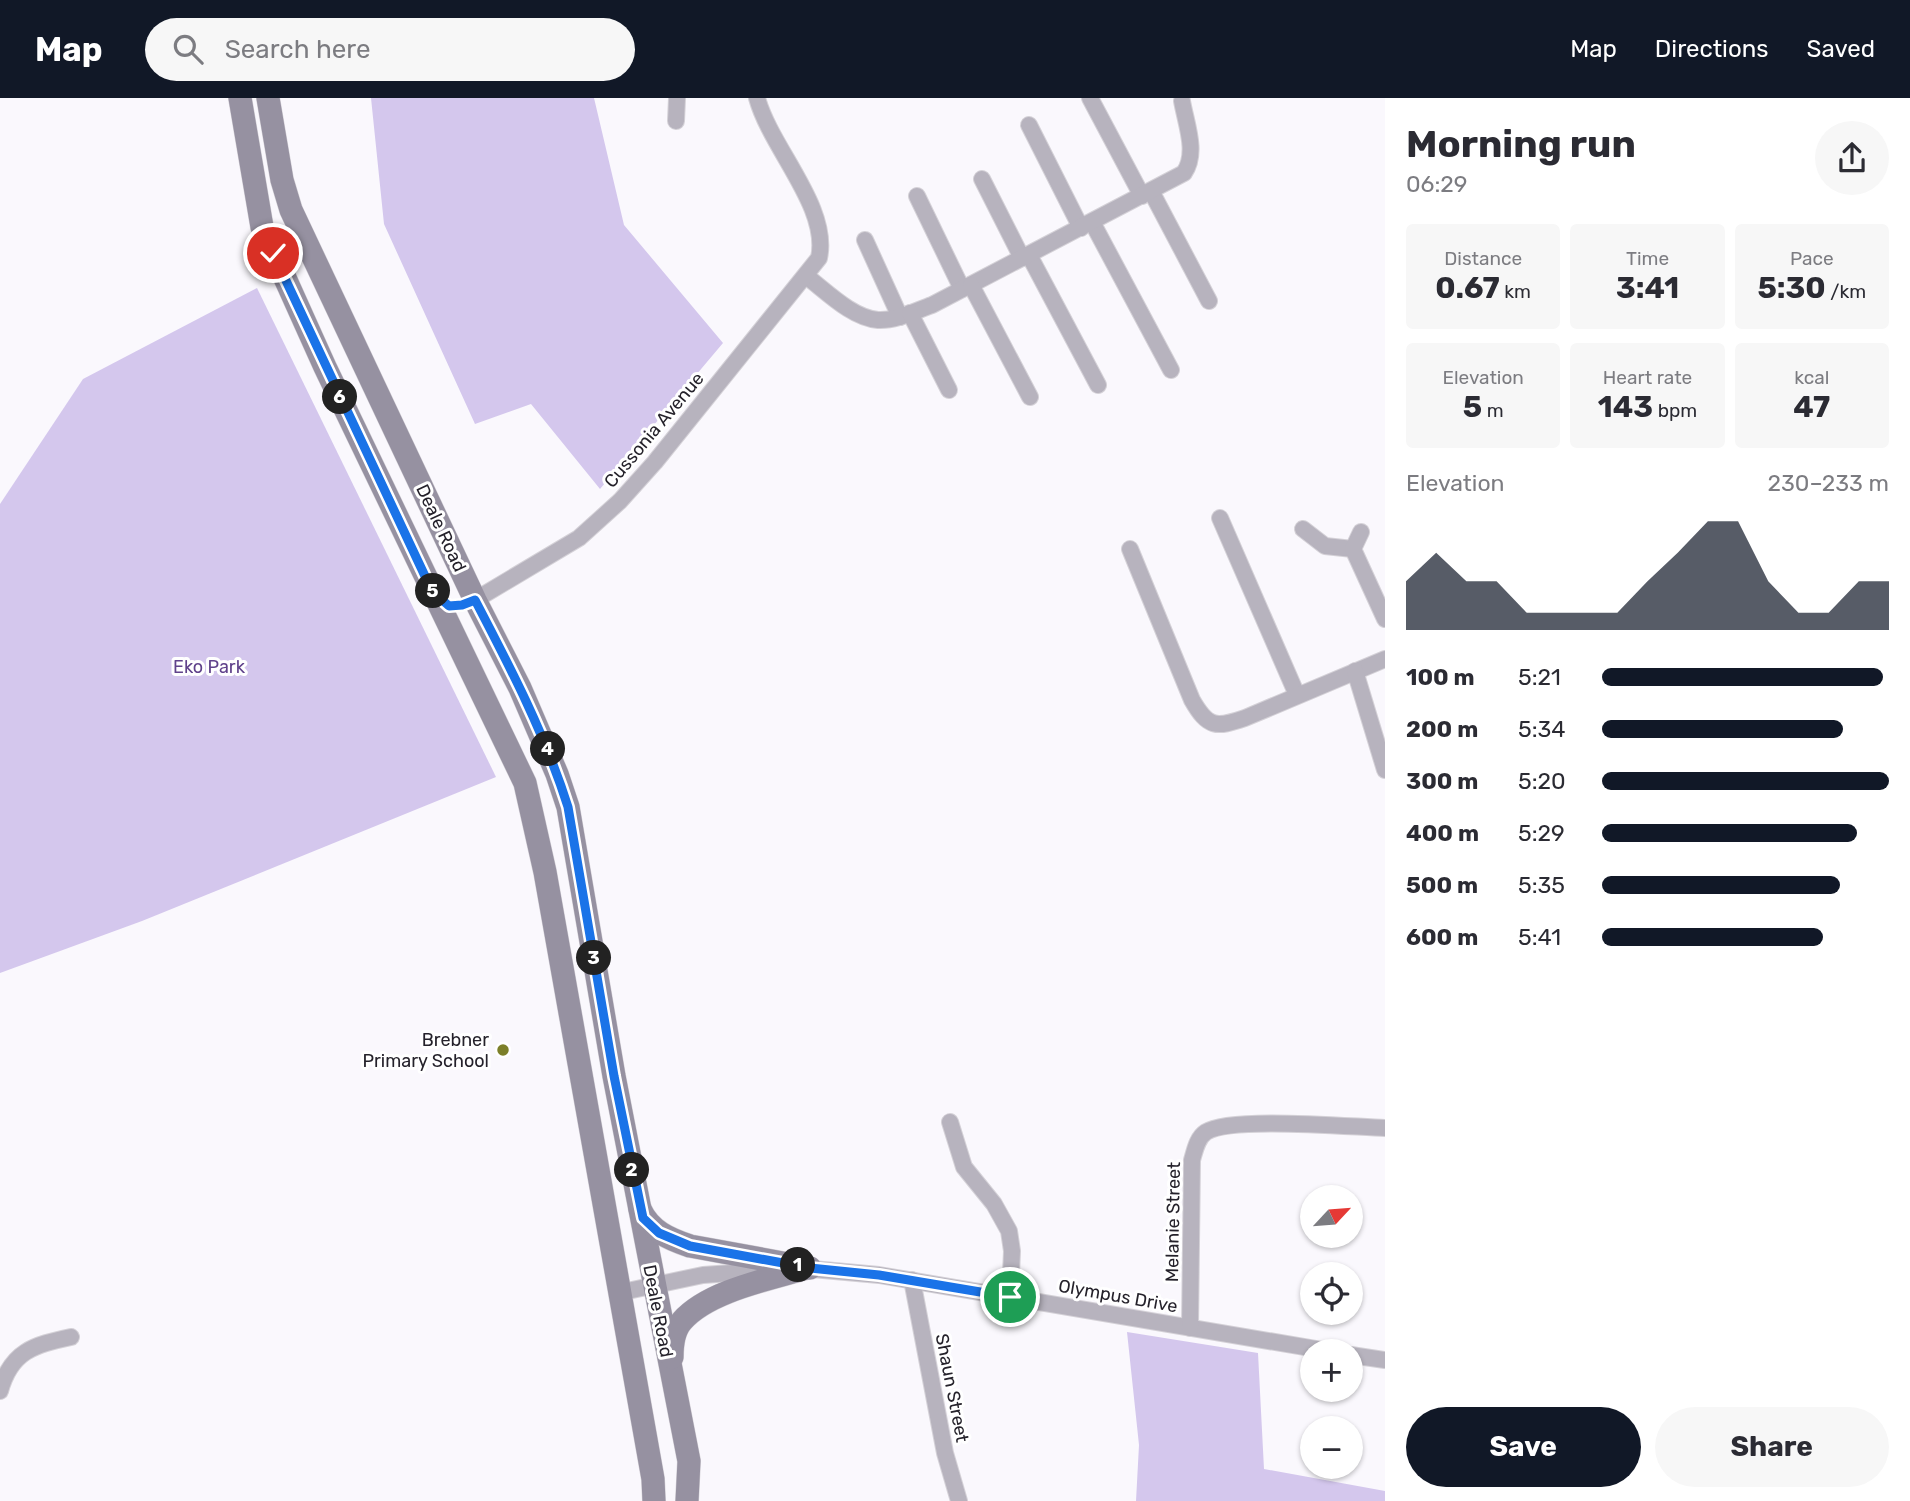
<!DOCTYPE html>
<meta charset="utf-8">
<style>
body{margin:0;font-family:Rubik,sans-serif;background:#f7f7f7;color:#2b2b33;height:100vh;display:flex;flex-direction:column;font-size:26px;white-space:nowrap}
*{box-sizing:border-box;margin:0}
p{font-size:23px;color:#7c7c81}
.icon{flex:none;width:38px;height:38px;fill:none;stroke:currentColor;stroke-width:2;stroke-linecap:round;stroke-linejoin:round}
.map{position:relative;flex:1;overflow:hidden}
.drawer{display:flex;flex-direction:column;background:#fff;width:525px}
.drawer>*{flex:none}
.needle{width:46px;rotate:64deg}
.controls{position:absolute;left:1300px;top:1087px;display:grid;gap:14px}
.controls a{display:grid;place-items:center;width:63px;height:63px;border-radius:50%;background:#fff;box-shadow:0 2px 5px #0004;font-size:35px}
.pin{position:absolute;display:grid;place-items:center;width:60px;height:60px;color:#fff;margin:-30px;border:4px solid #fff;border-radius:50%;box-shadow:0 2px 7px #0007}
.km{position:absolute;width:35px;height:35px;margin:-18px;border-radius:50%;background:#222;color:#fff;font-size:19px;line-height:35px;text-align:center}
.round{display:grid;place-items:center;flex:none;width:74px;height:74px;border-radius:37px;background:#f7f7f7}
.overview{display:flex;align-items:center;justify-content:space-between;height:119px;padding:0 21px}
h1{font-size:38px;font-weight:700;line-height:52px}
.figures{display:grid;grid-template-columns:repeat(3,1fr);gap:10px;height:119px;padding:7px 21px}
.figures div{display:grid;align-content:center;border-radius:7px;background:#f7f7f7;text-align:center}
.figures b{font-size:30px;font-weight:700}
.figures small{font-size:19px;font-weight:400}
.figures p{font-size:19px}
.chart{height:196px;padding:14px 21px}
.chart p{display:flex;justify-content:space-between}
.chart svg{width:100%;height:126px;margin-top:7px;fill:#111827;opacity:.7}
.action{display:flex;gap:14px;margin-top:auto;padding:14px 21px}
.action a{flex:1;height:80px;border-radius:42px;background:#111827;color:#fff;font-size:28px;font-weight:700;line-height:80px;text-align:center}
.action a+a{background:#f7f7f7;color:#2b2b33}
ul{padding:0 21px;list-style:none;font-size:23px}
li{display:grid;grid-template-columns:112px 84px 1fr;align-items:center;height:52px}
li i{height:18px;border-radius:9px;background:#111827}
header{display:flex;align-items:center;gap:42px;box-sizing:border-box;height:98px;padding:0 35px;background:#111827;color:#fff}
header strong{font-size:33px}
nav{display:flex;gap:38px;margin-inline-start:auto;font-size:24px}
.search{width:490px;height:63px;background:#f7f7f7;display:flex;align-items:center;gap:18px;box-sizing:border-box;padding:0 24px;border-radius:38px;color:#7c7c81;font-size:26px}
main{display:flex;flex:1;min-height:0}
.map>svg:first-child{display:block}
.green{fill:#d4c7ed}
.lines{fill:none;stroke-linecap:round;stroke-linejoin:round}
.street-casing{stroke:#d4d1d7;stroke-width:18}
.secondary-casing{stroke:#d4d1d7;stroke-width:24}
.street{stroke:#b7b3be;stroke-width:16}
.secondary{stroke:#9691a1;stroke-width:23}
.route-casing{stroke:#fff;stroke-width:14}
.route{stroke:#1a73e8;stroke-width:9}
.poi-dot{fill:#7c7f29;stroke:#fff;stroke-width:2.5}
.labels{text-anchor:middle;dominant-baseline:central;stroke-width:6;stroke-linejoin:round;paint-order:stroke}
.street-label{font-size:18px;fill:#25222b;stroke:#fff}
.park-label{font-size:18px;fill:#60428b;stroke:#fff}
.poi-label{font-size:18px;fill:#25222b;stroke:#fff;text-anchor:end}
</style>
<header>
<strong>Map</strong>
<div class="search"><svg class="icon" aria-label="search" viewBox="0 0 24 24"><circle cx="10" cy="10" r="6"/><path d="M15 15l6 6"/></svg>Search here</div>
<nav><a>Map</a><a>Directions</a><a>Saved</a></nav>
</header>
<main>
<div class="map">
<svg width="1385" height="1403" viewBox="0 0 1385 1403">
<rect width="100%" height="100%" fill="#faf8fd"/>
<g class="green">
<polygon points="371,0 594,0 624,127 723,245 600,391 531,306 475,326 384,126"/>
<polygon points="257,190 496,679 142,823 0,875 0,406 83,281"/>
<polygon points="1127,1234 1258,1255 1264,1371 1385,1393 1385,1403 1136,1403 1139,1347"/>
</g>
<g class="lines">
<g class="street-casing">
<g id="street">
<polyline points="1090,0 1142,98"/>
<polyline points="676,23 677,0"/>
<polyline points="1029,27 1081,130"/>
<polyline points="982,81 1022,160"/>
<polyline points="1151,93 1209,203"/>
<polyline points="917,98 962,191"/>
<polyline points="1092,124 1171,272"/>
<polyline points="865,142 900,219"/>
<polyline points="1029,157 1098,287"/>
<path d="M806 178C826 193 852 220 878 222 896 223 915 213 932 207L1184 75C1198 55 1186 26 1182 3"/>
<polyline points="971,187 1030,299"/>
<polyline points="910,215 949,292"/>
<polyline points="1220,420 1297,597"/>
<polyline points="1303,431 1325,448 1353,451"/>
<polyline points="1361,434 1353,451 1385,521"/>
<path d="M1130 451 1192 602C1208 630 1216 630 1245 620L1385 561"/>
<path d="M475 502 579 440 620 403 655 364 819 160C830 109 771 51 757 0"/>
<polyline points="1355,573 1385,672"/>
<polyline points="950,1024 964,1069 994,1106 1009,1133 1012,1153 1010,1199"/>
<polyline points="801,1170 879,1177 1328,1253"/>
<polyline points="912,1182 945,1355 959,1403"/>
<polyline points="618,1195 703,1177 776,1172"/>
<path d="M1190 1230 1192 1062C1195 1052 1197 1040 1206 1034 1230 1018 1351 1029 1385 1030"/>
<polyline points="1351,1257 1385,1262"/>
<path d="M0 1293C11 1253 34 1247 71 1239"/>
</g>
</g>
<g class="secondary-casing">
<g id="secondary">
<polyline points="240,0 262,129 325,269 525,685 545,774 653,1381 654,1403"/>
<polyline points="268,0 282,82 291,112 475,502 520,590 557,676 568,709 614,978 689,1363 687,1403"/>
<path d="M640 1111C650 1133 669 1141 690 1148L810 1170"/>
<path d="M672 1259C672 1247 673 1233 682 1223 708 1193 770 1181 807 1170"/>
</g>
</g>
<use href="#street" class="street"/>
<use href="#secondary" class="secondary"/>
</g>
<g class="lines">
<g class="route-casing">
<path id="route" d="M273 155 432 493 449 508 462 507 475 502C510 569 545 636 568 709L614 978 643 1120 659 1135 690 1148 810 1170 879 1177 1010 1199"/>
</g>
<use href="#route" class="route"/>
</g>
<circle class="poi-dot" cx="503" cy="952" r="7"/>
<g class="labels">
<g class="street-label">
<text transform="translate(654 332) rotate(-50)">Cussonia Avenue</text>
<text transform="translate(441 430) rotate(65)">Deale Road</text>
<text transform="translate(1173 1124) rotate(-89)">Melanie Street</text>
<text transform="translate(1118 1198) rotate(10)">Olympus Drive</text>
<text transform="translate(658 1213) rotate(79)">Deale Road</text>
<text transform="translate(952 1290) rotate(79)">Shaun Street</text>
</g>
<g class="park-label">
<text x="209" y="569">Eko Park</text>
</g>
<g class="poi-label">
<text x="489" y="942">Brebner<tspan x="489" dy="21">Primary School</tspan></text>
</g>
</g>
</svg>
<div class="controls">
<a><svg class="needle" viewBox="-14 -14 28 28"><path d="M0-13l5 13h-10z" fill="#e53935"/><path d="M0 13l5-13h-10z" fill="#7c7c81"/></svg></a>
<a><svg class="icon" aria-label="locate" viewBox="0 0 24 24"><circle cx="12" cy="12" r="6"/><path d="M12 2v4M12 18v4M2 12h4M18 12h4"/></svg></a>
<a>+</a>
<a>−</a>
</div>
<div class="pin" style="left:1010px;top:1199px;background:#1e9e55"><svg class="icon" aria-label="arrive" viewBox="0 0 24 24"><path d="M6 21V4h12l-3 4 3 4H6"/></svg></div>
<div class="pin" style="left:273px;top:155px;background:#d93025"><svg class="icon" aria-label="check" viewBox="0 0 24 24"><path d="M5 12l5 5 9-10"/></svg></div>
<b class="km" style="left:798px;top:1167px">1</b>
<b class="km" style="left:632px;top:1072px">2</b>
<b class="km" style="left:594px;top:860px">3</b>
<b class="km" style="left:548px;top:651px">4</b>
<b class="km" style="left:433px;top:493px">5</b>
<b class="km" style="left:340px;top:299px">6</b>
</div>
<section class="drawer">
<div class="overview"><div><h1>Morning run</h1><p>06:29</p></div><a class="round"><svg class="icon" aria-label="share" viewBox="0 0 24 24"><path d="M12 15V3M7 8l5-5 5 5M5 13v7h14v-7"/></svg></a></div>
<div class="figures">
<div><p>Distance</p><b>0.67<small> km</small></b></div>
<div><p>Time</p><b>3:41</b></div>
<div><p>Pace</p><b>5:30<small> /km</small></b></div>
</div>
<div class="figures">
<div><p>Elevation</p><b>5<small> m</small></b></div>
<div><p>Heart rate</p><b>143<small> bpm</small></b></div>
<div><p>kcal</p><b>47</b></div>
</div>
<div class="chart"><p><span>Elevation</span>230–233 m</p>
<svg viewBox="0 0 160 44" preserveAspectRatio="none"><path d="M0 44V27L10 17L20 27L30 27L40 38L50 38L60 38L70 38L80 27L90 17L100 6L110 6L120 27L130 38L140 38L150 27L160 27V44z"/></svg>
</div>
<ul>
<li><b>100 m</b>5:21<i style="width:98%"></i></li>
<li><b>200 m</b>5:34<i style="width:84%"></i></li>
<li><b>300 m</b>5:20<i style="width:100%"></i></li>
<li><b>400 m</b>5:29<i style="width:89%"></i></li>
<li><b>500 m</b>5:35<i style="width:83%"></i></li>
<li><b>600 m</b>5:41<i style="width:77%"></i></li>
</ul>
<div class="action"><a>Save</a><a>Share</a></div>
</section>
</main>
